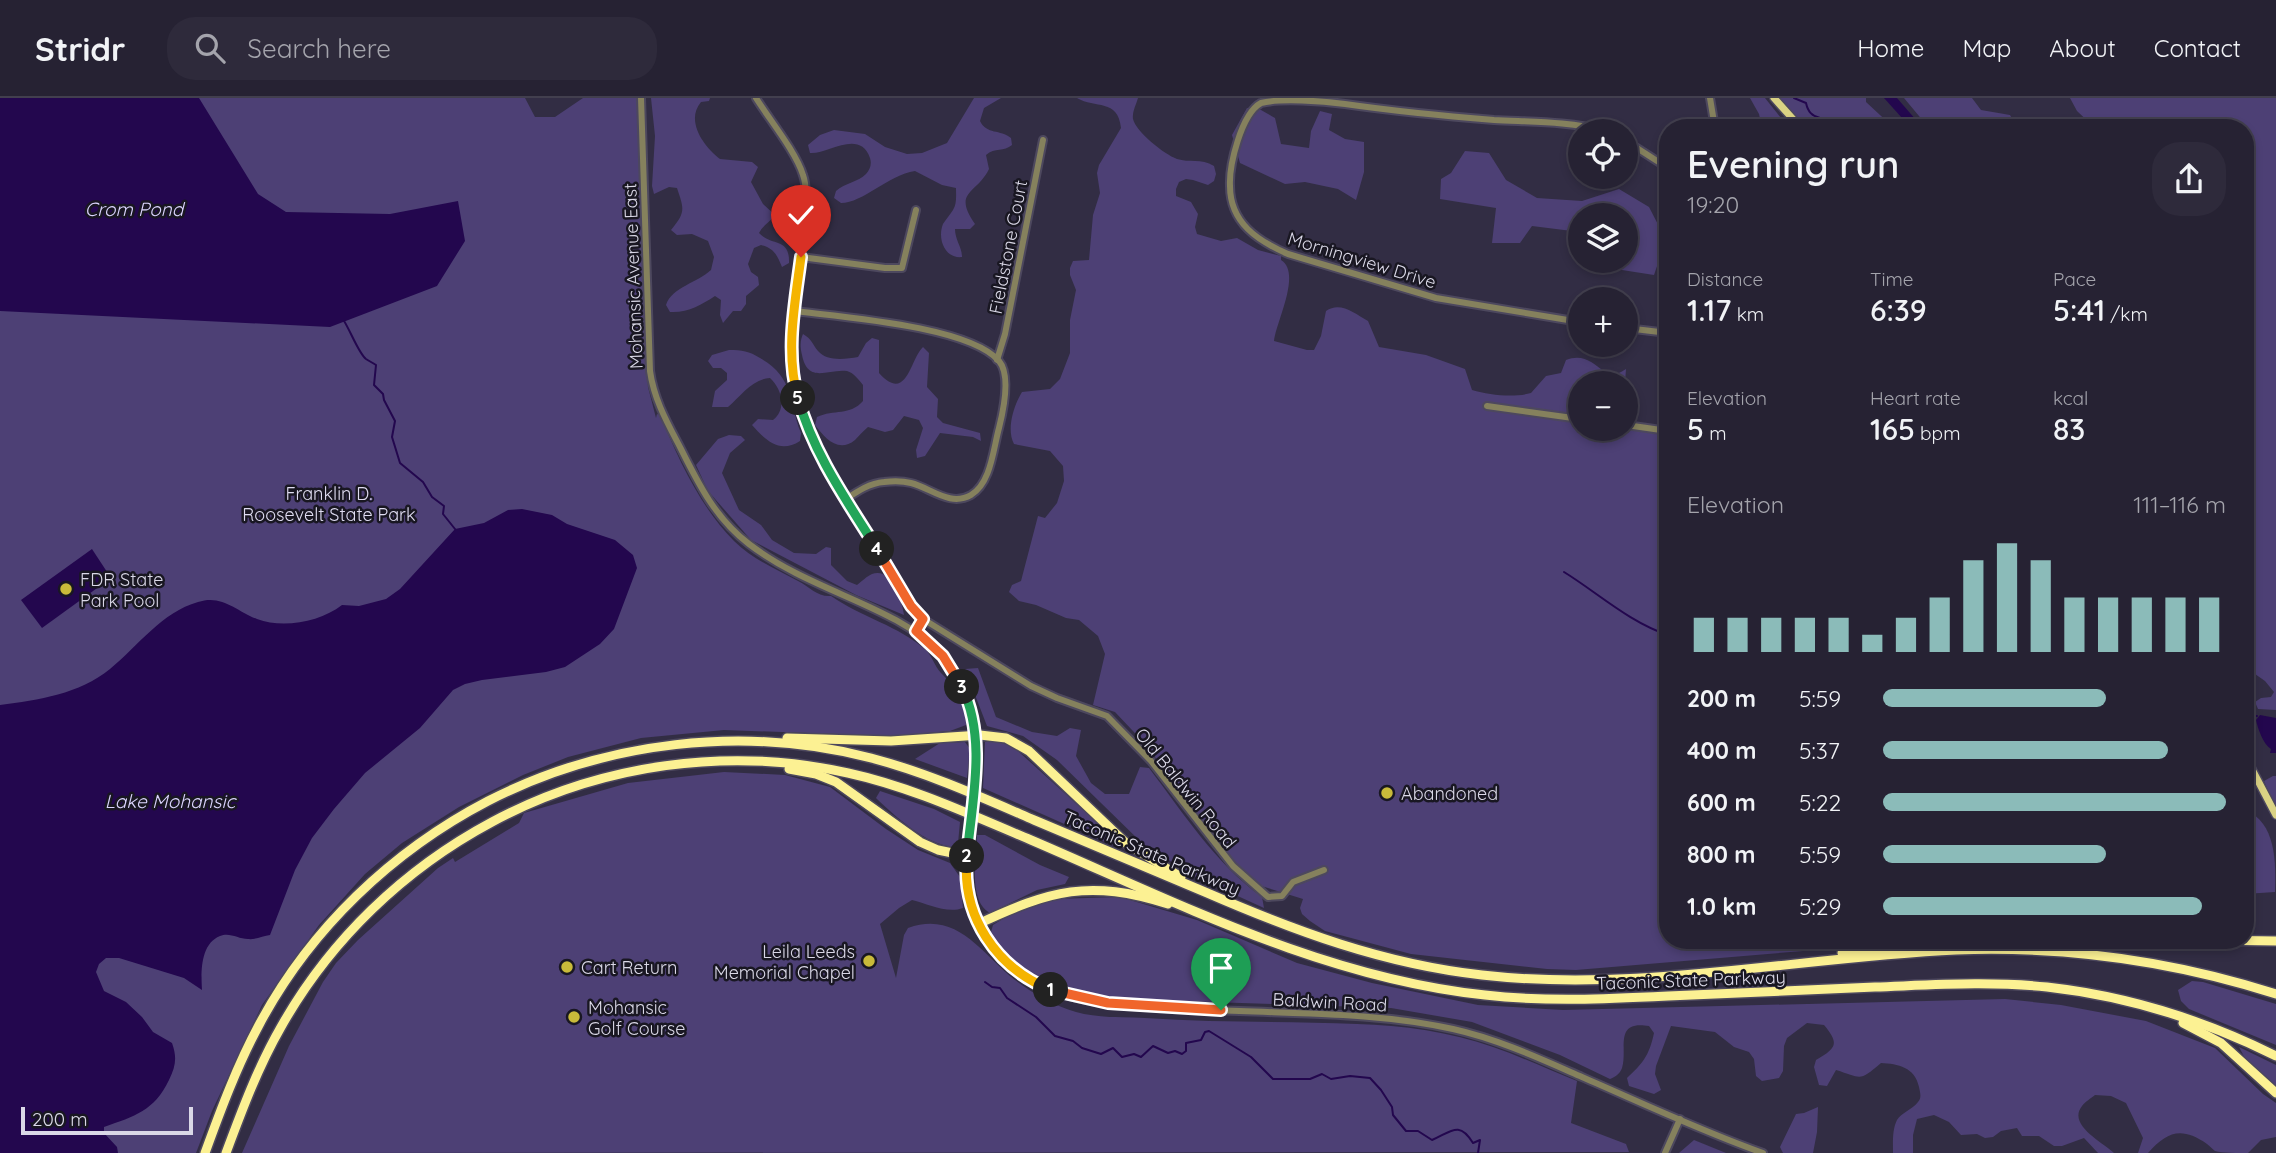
<!DOCTYPE html>
<meta charset="utf-8">
<style>
body{margin:0;font-family:Quicksand,sans-serif;background:#2e2a3b;color:#f1f3f6;height:100vh;display:flex;flex-direction:column;font-size:26px;white-space:nowrap}
*{box-sizing:border-box;margin:0}
p{font-size:23px;color:#a4a4ac}
.icon{flex:none;width:38px;height:38px;fill:none;stroke:currentColor;stroke-width:2;stroke-linecap:round;stroke-linejoin:round}
.map{position:relative;flex:1;overflow:hidden}
.drawer{position:absolute;left:1659px;top:21px;width:595px;height:830px;display:flex;flex-direction:column;background:#262233;border-radius:28px;box-shadow:0 4px 10px #0003,0 0 0 2px #423f4e}
.drawer>*{flex:none}
.tools{position:absolute;left:1568px;top:21px;display:grid;gap:14px}
.tools a{display:grid;place-items:center;width:70px;height:70px;border-radius:50%;background:#262233;box-shadow:0 4px 10px #0003,0 0 0 2px #423f4e;font-size:35px}
.scale{position:absolute;left:21px;bottom:18px;width:172px;box-sizing:border-box;padding-left:7px;border:4px solid #dad8e7;border-top:0;font-size:19px;line-height:24px;white-space:nowrap;color:#dad8e7;-webkit-text-stroke:5px #191722;paint-order:stroke}
.pin{position:absolute;display:grid;place-items:center;width:60px;height:60px;color:#fff;margin:-72px -30px;border-radius:50% 50% 50% 0;rotate:-45deg;box-shadow:0 0 7px #0007}
.pin .icon{rotate:45deg}
.km{position:absolute;width:35px;height:35px;margin:-18px;border-radius:50%;background:#222;color:#fff;font-size:19px;line-height:35px;text-align:center}
.round{display:grid;place-items:center;flex:none;width:74px;height:74px;border-radius:28px;background:#2e2a3b}
.summary{display:flex;align-items:center;justify-content:space-between;height:119px;padding:0 28px}
h1{font-size:38px;font-weight:600;line-height:52px}
.metrics{display:grid;grid-template-columns:repeat(3,1fr);gap:10px;height:119px;padding:7px 28px}
.metrics div{display:grid;align-content:center}
.metrics b{font-size:30px;font-weight:600}
.metrics small{font-size:19px;font-weight:400}
.metrics p{font-size:19px}
.chart{height:196px;padding:14px 28px}
.chart p{display:flex;justify-content:space-between}
.chart svg{width:100%;height:126px;margin-top:7px;stroke:#8bbbb9;stroke-width:6}
ul{padding:0 28px;list-style:none;font-size:23px}
li{display:grid;grid-template-columns:112px 84px 1fr;align-items:center;height:52px}
li i{height:18px;border-radius:9px;background:#8bbbb9}
header{display:flex;align-items:center;gap:42px;box-sizing:border-box;height:98px;padding:0 35px;background:#262233;border-bottom:2px solid #423f4e}
header strong{font-size:33px}
nav{display:flex;gap:38px;margin-inline-start:auto;font-size:24px}
.search{width:490px;height:63px;background:#2e2a3b;display:flex;align-items:center;gap:18px;box-sizing:border-box;padding:0 24px;border-radius:28px;color:#a4a4ac;font-size:26px}
.map>svg:first-child{display:block}
.green{fill:#4d4075}
.water{fill:#23074e}
.lines{fill:none;stroke-linecap:round;stroke-linejoin:round}
.stream{stroke:#23074e;stroke-width:2}
.minor-casing{stroke:#4d485e;stroke-width:10}
.major-casing{stroke:#4d485e;stroke-width:10}
.highway-casing{stroke:#4d485e;stroke-width:12}
.minor{stroke:#85815d;stroke-width:6}
.major{stroke:#dad284;stroke-width:7}
.highway{stroke:#fcf193;stroke-width:9}
.minor-bridge-casing{stroke:#4d485e;stroke-width:10;stroke-linecap:butt}
.minor-bridge{stroke:#85815d;stroke-width:6}
.split-1-casing{stroke:#fff;stroke-width:14}
.split-2-casing{stroke:#fff;stroke-width:14}
.split-3-casing{stroke:#fff;stroke-width:14}
.split-4-casing{stroke:#fff;stroke-width:14}
.split-5-casing{stroke:#fff;stroke-width:14}
.split-6-casing{stroke:#fff;stroke-width:14}
.split-1{stroke:#f0652b;stroke-width:9}
.split-2{stroke:#f5b400;stroke-width:9}
.split-3{stroke:#22a559;stroke-width:9}
.split-4{stroke:#f0652b;stroke-width:9}
.split-5{stroke:#22a559;stroke-width:9}
.split-6{stroke:#f5b400;stroke-width:9}
.poi-dot{fill:#c9ba3a;stroke:#191722;stroke-width:2.5}
.labels{text-anchor:middle;dominant-baseline:central;stroke-width:5;stroke-linejoin:round;paint-order:stroke}
.street-label{font-size:18px;fill:#dad8e7;stroke:#191722}
.park-label{font-size:18px;fill:#dfdcf1;stroke:#191722}
.poi-label{font-size:18px;fill:#dad8e7;stroke:#191722;text-anchor:start}
.water-label{font-size:19px;font-style:italic;fill:#dbd4fe;stroke:#191722}
</style>
<header>
<strong>Stridr</strong>
<div class="search"><svg class="icon" aria-label="search" viewBox="0 0 24 24"><circle cx="10" cy="10" r="6"/><path d="M15 15l6 6"/></svg>Search here</div>
<nav><a>Home</a><a>Map</a><a>About</a><a>Contact</a></nav>
</header>
<div class="map">
<svg width="2276" height="1055" viewBox="0 0 2276 1055">
<rect width="100%" height="100%" fill="#322d44"/>
<g class="green">
<path d="M0 0H525L535 19H555L583 0H638L648 289 656 320 657 316 660 317C678 360 700 409 734 443 752 461 776 471 798 483 810 489 817 499 831 498 861 519 899 528 926 552 932 558 934 567 941 575 955 589 967 607 966 627L950 633 892 638 724 632 641 640 568 659 523 677 459 709 402 745 365 776 319 827 262 907 212 1013 196 1055H0Z"/>
<path d="M651 0H710L709 3 701 4C685 23 704 49 720 61L752 64 758 69 751 84 763 106 775 117C770 124 763 127 759 135 772 149 790 139 789 165L782 169C777 157 774 150 761 147L754 150 748 166 751 174 758 179 759 187 746 198V206L741 213H733L723 225 720 217 721 202 715 198C701 207 688 215 670 214L666 207C672 189 697 185 711 172L714 159 708 143 692 136 677 137 671 132C686 114 684 111 677 90L669 89 654 96 652 88 655 38Z"/>
<path d="M974 0H1001L984 10 980 23C987 37 1000 31 1011 40L1012 47C1004 54 995 49 986 57L989 71C977 96 952 93 975 126L970 131H955C955 142 962 149 962 159 945 161 937 141 943 126 946 121 950 117 953 112 957 106 956 97 956 90L942 87 915 73C888 77 863 105 841 105L834 100 836 93C845 85 858 84 866 76 870 72 872 66 870 60 860 30 826 57 810 55L808 47 820 37 834 32 865 36 885 49 907 56 922 55 947 45Z"/>
<path d="M1077 0H1138C1136 7 1132 14 1133 21 1136 34 1164 56 1177 61 1189 65 1201 60 1214 68L1216 76 1214 83 1208 87 1193 82 1186 81 1179 84 1176 91V98L1191 104 1198 116 1195 129 1197 136 1221 143 1237 140 1258 152 1281 158V162C1302 175 1276 224 1274 243L1307 252H1314L1321 238 1326 213C1340 203 1354 215 1368 223L1379 249 1426 257 1465 271 1472 292C1490 297 1513 300 1531 295L1546 278 1561 275 1566 262C1583 255 1593 265 1605 274L1600 276C1610 279 1617 277 1626 271L1625 285H1580V331H1626V321L1630 328 1668 334V842H1877L1856 843 1803 853 1576 872 1547 871 1411 856 1325 833 1310 823 1302 816 1300 810 1303 801 1258 787 1242 773 1176 691 1149 650 1115 614 1093 607 1105 556 1098 538 1079 522 1066 520 1036 507 1019 503 1009 494 1012 487 1021 483 1038 418 1045 420 1057 405 1064 383 1063 368 1050 353 1014 346C1006 331 1014 307 1022 294L1050 291 1060 281 1070 255V222L1076 192 1070 177V170L1073 163 1089 162 1093 117 1100 95 1097 75 1099 67 1121 30C1118 0 1095 11 1077 0Z"/>
<polygon points="1750,0 1765,0 1789,30 1762,30 1759,16"/>
<polygon points="1779,0 1866,0 1866,4 1894,30 1805,30"/>
<polygon points="1904,0 1972,0 1981,12 2010,17 2017,30 1929,30"/>
<polygon points="2070,0 2276,0 2276,612 2258,611 2255,604 2261,600 2271,599 2274,594 2265,583 2245,569 2245,30 2095,30 2077,13"/>
<polygon points="1247,10 1261,12 1275,20 1281,46 1309,50 1311,33 1320,13 1332,16 1329,32 1345,41 1364,44 1364,74 1356,102 1338,91 1305,84 1285,86 1240,65 1232,37"/>
<polygon points="1465,53 1489,55 1506,82 1537,100 1582,103 1619,91 1649,109 1666,142 1654,177 1622,172 1613,163 1626,163 1626,117 1580,117 1580,134 1532,128 1520,145 1492,145 1496,110 1440,101 1441,81 1451,75"/>
<path d="M803 236C812 241 812 246 818 253 827 264 846 261 858 259L866 245 872 240 879 242V275C907 306 910 261 923 249L929 255 927 289 938 301 937 319 943 325 980 335 981 343 973 339 940 335 925 358 917 360 916 352 923 330 919 322 904 318 893 332 885 334 868 329C863 333 859 338 855 342 838 356 824 339 815 327L817 319C834 311 850 318 863 303V287C859 282 854 275 847 273 829 270 808 287 802 257 800 249 800 243 803 236Z"/>
<path d="M729 252C742 252 749 253 760 260 794 279 788 302 801 335L800 343C780 356 766 343 752 327L758 321 773 322C787 311 782 291 770 280 752 281 741 298 728 309H712L715 293 727 282V275L721 270H713L708 263 712 257Z"/>
<path d="M729 337 741 338 745 342 730 355 722 375 739 412 761 427 772 442 794 455 816 456 826 449 831 450V467L847 483 857 487C861 484 867 478 872 476 892 469 902 502 904 517L856 497 751 442 708 393 696 367 718 341Z"/>
<path d="M978 570 996 619 1032 634 1057 638 1070 630 1081 632 1076 658 1091 685 1105 696H1129L1140 669 1149 670C1184 716 1215 765 1262 799L1264 810 1196 779 1143 746 1057 662 1023 638 987 628 965 571Z"/>
<polygon points="992,643 1007,646 1019,654 1111,737 1114,748 983,690 985,644"/>
<polygon points="965,644 970,651 967,680 915,661 940,645"/>
<path d="M724 674 785 677 830 689 886 731 918 752 950 765 960 779 963 810C947 816 928 806 912 802L899 810 880 826 896 880 904 837 908 830C957 812 981 855 1015 882 1032 895 1055 908 1076 914 1097 920 1122 919 1145 920 1216 925 1287 923 1357 926 1402 927 1451 934 1493 949 1522 959 1549 972 1577 983L1571 1025 1626 1046 1629 1054 242 1055 289 948 323 884 336 865 358 842 438 770 453 760 455 764 519 725 524 715 628 685Z"/>
<polygon points="2273,678 2276,678 2276,711 2264,683"/>
<path d="M880 693 934 711 960 724 958 745 953 749C925 746 896 719 876 700Z"/>
<path d="M2245 712C2276 724 2276 764 2275 794L2245 796Z"/>
<path d="M977 737H985L1040 767 1069 779 1065 786 1037 792 990 815C968 804 976 758 977 737Z"/>
<path d="M1120 799 1197 822 1297 865 1372 885 1478 907 1563 912 2005 901 2061 907 2146 923 2215 950 2263 996 2276 1005V1039L2261 1042 2248 1055C2239 1055 2222 1055 2215 1053 2212 1051 2210 1048 2207 1046 2181 1028 2167 1034 2148 1055H2138L2143 1040 2126 1005 2111 998 2095 997C2091 1000 2085 1004 2082 1008 2067 1027 2103 1044 2114 1055H2098L2084 1040 2062 1048H2054L2039 1038H2022L2017 1030 2001 1033 1993 1039 1985 1040 1977 1036 1961 1037 1949 1024 1934 1017 1917 1021 1913 1037V1055H1893C1893 1045 1892 1032 1897 1022 1902 1014 1912 1012 1918 1004 1922 1000 1920 994 1919 989 1915 969 1898 966 1881 965 1859 984 1862 980 1836 972L1827 988 1819 987 1814 969 1816 962C1836 950 1840 946 1824 927L1807 925 1787 940 1784 948 1783 973 1779 980 1762 983 1756 978 1754 961 1749 954 1734 949 1715 934 1671 928 1656 968 1655 976 1661 992 1654 996 1629 988 1627 980C1643 965 1649 958 1654 935L1649 928C1613 922 1628 951 1622 970 1620 976 1615 979 1610 981L1560 957 1472 924 1391 910 1119 901 1062 891 1023 870 992 842 991 834 993 827 1006 819 1054 801Z"/>
<polygon points="2192,883 2203,884 2276,906 2276,947 2189,911 2181,903 2178,892"/>
<polygon points="2239,949 2276,967 2276,990 2246,962"/>
<polygon points="1818,1009 1817,1034 1813,1055 1783,1055 1780,1049 1796,1016 1804,1015"/>
<polygon points="1694,1042 1726,1055 1679,1055"/>
</g>
<g class="water">
<polygon points="0,0 199,0 258,96 286,114 390,116 458,103 465,143 437,188 330,229 0,213"/>
<polygon points="1884,0 1897,0 1923,30 1911,30"/>
<path d="M522 411 552 417 567 426 615 442 633 457 637 470 614 531 600 546 565 569 546 574 482 582 465 586 453 592 420 630 365 675 334 711 312 740 295 772 270 837C263 838 254 842 248 841 238 841 230 834 220 838 200 846 201 875 202 892L184 880 119 860H106L99 866 96 874 104 893 126 904 142 919 153 934 172 945C177 959 176 968 169 982 154 1013 135 1018 104 1029V1035L117 1049 118 1055H0V607C39 602 79 596 110 571 138 548 162 514 198 504 222 496 236 513 257 521 283 531 320 524 342 507L359 508 386 501 400 491 455 431 484 425 508 412Z"/>
<polygon points="92,451 111,480 42,530 21,502"/>
<path d="M2260 617 2276 620V655H2270L2271 651C2263 646 2258 631 2256 622Z"/>
</g>
<g class="lines">
<g class="stream">
<path d="M1794 0 1806 5C1808 14 1812 18 1820 20L1822 24 1832 30"/>
<path d="M344 223C350 232 359 256 366 261 369 263 373 265 376 267L374 287 383 296 384 302 395 323 392 339 400 365 423 384 432 399 444 408 443 416 455 431"/>
<path d="M1564 474C1598 495 1629 524 1668 537"/>
<polyline points="2245,588 2247,600 2245,605"/>
<polyline points="2245,614 2248,618 2257,618"/>
<path d="M985 884 992 889 1000 890 1007 900 1036 919 1055 938 1073 943 1082 950 1101 956 1113 950 1122 959 1134 956 1141 959 1153 948 1168 955 1175 953 1182 956 1186 953V945L1201 942 1205 934 1209 933 1251 959 1273 981H1310L1322 976 1331 981 1350 978 1370 980 1381 992 1392 1009 1393 1017 1406 1033H1418L1432 1042C1451 1034 1459 1022 1473 1045L1480 1042 1478 1055"/>
</g>
<g class="minor-casing">
<g id="minor">
<path d="M641 0 650 273C654 302 668 326 681 351 699 387 716 421 749 446 847 521 988 509 974 676"/>
<path d="M756 0C769 21 796 54 803 77 808 91 805 109 804 124 801 178 784 235 795 288 811 365 872 440 911 508L923 521 1031 588 1057 600 1107 618 1151 663 1233 768 1268 799 1282 798 1293 784 1324 772"/>
<polyline points="1710,0 1715,30"/>
<polyline points="1626,43 1668,70"/>
<polyline points="801,159 885,170 902,170 916,112"/>
<path d="M794 213C841 219 969 228 999 263 1011 277 1003 314 999 330 993 352 991 385 971 397 950 409 931 390 911 385 903 383 893 383 884 384 870 385 858 393 846 401"/>
<path d="M1580 224 1436 200 1288 156C1258 143 1230 125 1230 88 1229 68 1241 16 1261 5 1280 0 1323 3 1345 6 1394 13 1444 18 1494 22 1531 24 1569 23 1605 33"/>
<polyline points="1626,230 1668,235"/>
<polyline points="997,262 1005,236 1043,42"/>
<polyline points="1487,308 1580,321"/>
<polyline points="1626,327 1668,333"/>
<path d="M969 736C964 792 968 836 1017 873 1069 913 1154 909 1216 912 1295 916 1376 914 1453 931 1498 941 1541 961 1582 979 1642 1005 1701 1033 1763 1055"/>
<polyline points="1665,1055 1680,1021"/>
</g>
</g>
<g class="major-casing">
<g id="major">
<polyline points="1774,0 1801,30"/>
<polyline points="2245,658 2276,717"/>
</g>
</g>
<g class="highway-casing">
<g id="highway">
<polyline points="787,640 891,643 980,637 1006,640 1029,653 1127,746 1181,779"/>
<polyline points="789,671 816,676 836,684 920,744 938,752 967,758"/>
<path d="M978 826C1051 792 1089 781 1168 806"/>
<polyline points="2208,842 2276,843"/>
<polyline points="1842,855 1926,842"/>
<polyline points="2183,925 2221,945 2276,995"/>
<path d="M205 1055C221 1011 237 968 259 927 310 831 392 753 488 703 605 643 744 627 871 660 928 675 981 699 1034 722 1091 746 1148 770 1205 794 1295 833 1383 866 1482 877 1639 895 1799 859 1956 852 2064 848 2173 863 2276 896"/>
<path d="M226 1055C242 1012 258 969 281 929 330 842 404 771 492 724 600 666 729 648 848 675 912 689 971 717 1031 742 1178 805 1324 880 1485 897 1546 904 1607 901 1668 898 1737 895 1806 892 1875 889 1932 887 1989 883 2047 889 2127 898 2204 922 2276 958"/>
</g>
</g>
<use href="#minor" class="minor"/>
<use href="#major" class="major"/>
<use href="#highway" class="highway"/>
<g class="minor-bridge-casing">
<polyline id="minor-bridge" points="969,736 974,676"/>
</g>
<use href="#minor-bridge" class="minor-bridge"/>
</g>
<g class="lines">
<g class="split-1-casing">
<polyline id="split-1" points="1051,892 1108,905 1221,912"/>
</g>
<g class="split-2-casing">
<path id="split-2" d="M967 758C961 818 996 870 1051 892"/>
</g>
<g class="split-3-casing">
<path id="split-3" d="M962 589C987 641 972 702 967 758"/>
</g>
<g class="split-4-casing">
<polyline id="split-4" points="877,451 911,508 923,521 916,533 943,558 962,589"/>
</g>
<g class="split-5-casing">
<path id="split-5" d="M798 300C813 355 847 403 877 451"/>
</g>
<g class="split-6-casing">
<path id="split-6" d="M798 300C785 254 795 205 801 159"/>
</g>
<use href="#split-1" class="split-1"/>
<use href="#split-2" class="split-2"/>
<use href="#split-3" class="split-3"/>
<use href="#split-4" class="split-4"/>
<use href="#split-5" class="split-5"/>
<use href="#split-6" class="split-6"/>
</g>
<g class="poi-dot">
<circle cx="66" cy="491" r="7"/>
<circle cx="1387" cy="695" r="7"/>
<circle cx="869" cy="863" r="7"/>
<circle cx="567" cy="869" r="7"/>
<circle cx="574" cy="919" r="7"/>
</g>
<g class="labels">
<g class="street-label">
<text transform="translate(1008 149) rotate(-79)">Fieldstone Court</text>
<text transform="translate(1362 162) rotate(17)">Morningview Drive</text>
<text transform="translate(633 178) rotate(-92)">Mohansic Avenue East</text>
<text transform="translate(1186 690) rotate(51)">Old Baldwin Road</text>
<text transform="translate(1152 755) rotate(23)">Taconic State Parkway</text>
<text transform="translate(1691 882) rotate(-2)">Taconic State Parkway</text>
<text transform="translate(1330 904) rotate(3)">Baldwin Road</text>
</g>
<g class="park-label">
<text x="329" y="395">Franklin D.<tspan x="329" dy="21">Roosevelt State Park</tspan></text>
</g>
<g class="poi-label">
<text x="80" y="481">FDR State<tspan x="80" dy="21">Park Pool</tspan></text>
<text x="1401" y="695">Abandoned</text>
<text x="855" y="853" text-anchor="end">Leila Leeds<tspan x="855" dy="21">Memorial Chapel</tspan></text>
<text x="581" y="869">Cart Return</text>
<text x="588" y="909">Mohansic<tspan x="588" dy="21">Golf Course</tspan></text>
</g>
<g class="water-label">
<text x="134" y="111">Crom Pond</text>
<text x="170" y="703">Lake Mohansic</text>
</g>
</g>
</svg>
<div class="tools">
<a><svg class="icon" aria-label="locate" viewBox="0 0 24 24"><circle cx="12" cy="12" r="6"/><path d="M12 2v4M12 18v4M2 12h4M18 12h4"/></svg></a>
<a><svg class="icon" aria-label="layers" viewBox="0 0 24 24"><path d="M12 4l9 5-9 5-9-5zM3 14l9 5 9-5"/></svg></a>
<a>+</a>
<a>−</a>
</div>
<div class="scale">200 m</div>
<div class="pin" style="left:1221px;top:912px;background:#1e9e55"><svg class="icon" aria-label="arrive" viewBox="0 0 24 24"><path d="M6 21V4h12l-3 4 3 4H6"/></svg></div>
<div class="pin" style="left:801px;top:159px;background:#d93025"><svg class="icon" aria-label="check" viewBox="0 0 24 24"><path d="M5 12l5 5 9-10"/></svg></div>
<b class="km" style="left:1051px;top:892px">1</b>
<b class="km" style="left:967px;top:758px">2</b>
<b class="km" style="left:962px;top:589px">3</b>
<b class="km" style="left:877px;top:451px">4</b>
<b class="km" style="left:798px;top:300px">5</b>
<section class="drawer">
<div class="summary"><div><h1>Evening run</h1><p>19:20</p></div><a class="round"><svg class="icon" aria-label="share" viewBox="0 0 24 24"><path d="M12 15V3M7 8l5-5 5 5M5 13v7h14v-7"/></svg></a></div>
<div class="metrics">
<div><p>Distance</p><b>1.17<small> km</small></b></div>
<div><p>Time</p><b>6:39</b></div>
<div><p>Pace</p><b>5:41<small> /km</small></b></div>
</div>
<div class="metrics">
<div><p>Elevation</p><b>5<small> m</small></b></div>
<div><p>Heart rate</p><b>165<small> bpm</small></b></div>
<div><p>kcal</p><b>83</b></div>
</div>
<div class="chart"><p><span>Elevation</span>111–116 m</p>
<svg viewBox="0 0 160 44" preserveAspectRatio="none"><path d="M5 44V32M15 44V32M25 44V32M35 44V32M45 44V32M55 44V38M65 44V32M75 44V25M85 44V12M95 44V6M105 44V12M115 44V25M125 44V25M135 44V25M145 44V25M155 44V25"/></svg>
</div>
<ul>
<li><b>200 m</b>5:59<i style="width:65%"></i></li>
<li><b>400 m</b>5:37<i style="width:83%"></i></li>
<li><b>600 m</b>5:22<i style="width:100%"></i></li>
<li><b>800 m</b>5:59<i style="width:65%"></i></li>
<li><b>1.0 km</b>5:29<i style="width:93%"></i></li>
</ul>
</section>
</div>
